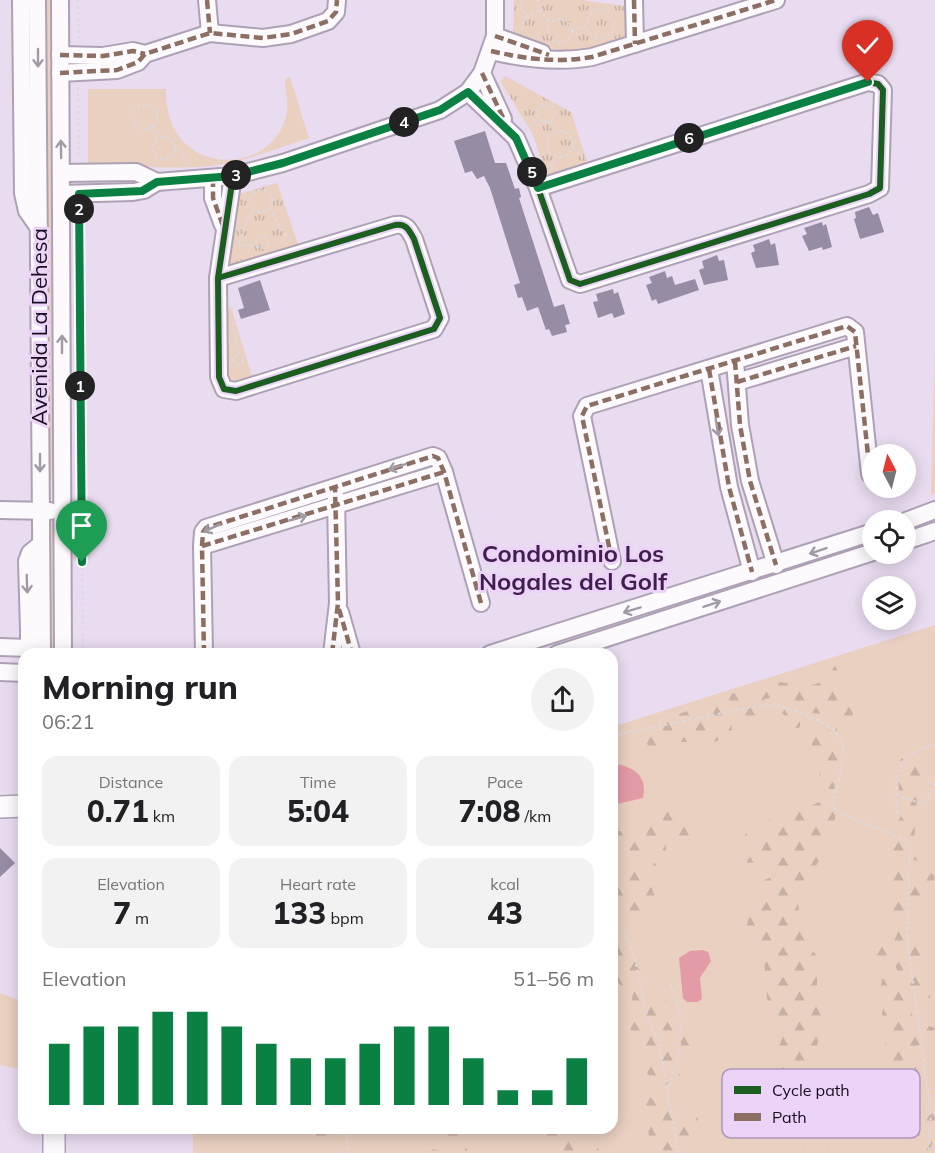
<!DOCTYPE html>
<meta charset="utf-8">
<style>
body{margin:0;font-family:Mulish,sans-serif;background:#f2f2f2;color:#202124;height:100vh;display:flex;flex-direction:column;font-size:22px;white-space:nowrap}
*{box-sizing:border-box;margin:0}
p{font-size:20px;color:#757577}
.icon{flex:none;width:33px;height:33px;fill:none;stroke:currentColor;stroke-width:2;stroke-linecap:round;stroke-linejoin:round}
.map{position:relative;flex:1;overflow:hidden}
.panel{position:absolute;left:18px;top:648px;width:600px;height:486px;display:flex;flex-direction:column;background:#fff;border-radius:18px;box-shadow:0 3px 15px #0003}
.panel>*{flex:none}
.needle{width:39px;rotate:353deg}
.buttons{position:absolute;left:862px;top:444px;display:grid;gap:12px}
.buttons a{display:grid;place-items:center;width:54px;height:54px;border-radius:50%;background:#fff;box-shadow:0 3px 15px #0003;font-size:30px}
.pin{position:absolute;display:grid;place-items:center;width:51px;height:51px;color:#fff;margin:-62px -26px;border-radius:50% 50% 50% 0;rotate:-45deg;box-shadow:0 0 6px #0007}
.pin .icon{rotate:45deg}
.km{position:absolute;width:30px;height:30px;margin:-15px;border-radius:50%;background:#222;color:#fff;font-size:16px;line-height:30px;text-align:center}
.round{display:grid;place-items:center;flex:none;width:63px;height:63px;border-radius:32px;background:#f2f2f2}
.head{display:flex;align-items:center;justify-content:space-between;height:102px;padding:0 24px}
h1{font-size:33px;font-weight:800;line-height:45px}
.figures{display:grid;grid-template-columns:repeat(3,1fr);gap:9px;height:102px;padding:6px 24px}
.figures div{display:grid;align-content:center;border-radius:15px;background:#f2f2f2;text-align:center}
.figures b{font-size:30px;font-weight:800}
.figures small{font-size:16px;font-weight:400}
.figures p{font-size:16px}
.chart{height:168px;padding:12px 24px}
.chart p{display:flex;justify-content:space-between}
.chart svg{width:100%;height:108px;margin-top:6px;stroke:#0b8043;stroke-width:6}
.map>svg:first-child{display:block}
.green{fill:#e9d0c0}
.forest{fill:url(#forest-firs)}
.park{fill:url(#park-tufts)}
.water{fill:#e39ba7}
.building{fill:#968ca4}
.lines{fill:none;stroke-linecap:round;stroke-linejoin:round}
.minor-casing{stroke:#aea1b5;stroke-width:20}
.major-casing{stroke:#aea1b5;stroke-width:24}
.path{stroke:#ded9e1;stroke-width:2;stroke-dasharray:3 3;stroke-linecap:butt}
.minor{stroke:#fcfafd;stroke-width:16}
.major{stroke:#fcfafd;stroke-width:21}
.quiet{stroke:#8d6e63;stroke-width:4.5;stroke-dasharray:9 4.5;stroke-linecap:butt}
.cycleway-casing{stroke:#ecd3f8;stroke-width:10}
.cycleway{stroke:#1b5e20;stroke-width:6}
.oneway{stroke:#a29ba5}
.route-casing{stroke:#fff;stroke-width:12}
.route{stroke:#0b8043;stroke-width:8}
.labels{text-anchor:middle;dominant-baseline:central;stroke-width:6;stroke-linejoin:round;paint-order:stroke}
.street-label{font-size:22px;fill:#1a0c21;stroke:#ecd3f8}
.neighbourhood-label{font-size:24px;font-weight:bold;fill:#411e4f;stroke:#ecd3f8}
.key{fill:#ecd3f8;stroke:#ad97b8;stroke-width:1.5}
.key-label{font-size:16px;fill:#1a0c21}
</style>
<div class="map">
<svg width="935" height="1153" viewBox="0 0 935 1153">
<defs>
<pattern id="forest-firs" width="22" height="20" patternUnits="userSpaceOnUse" patternTransform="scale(1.5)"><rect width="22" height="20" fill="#e9d0c0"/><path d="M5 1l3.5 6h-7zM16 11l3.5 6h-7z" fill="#c7b1a5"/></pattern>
<pattern id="park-tufts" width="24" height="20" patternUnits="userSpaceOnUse" patternTransform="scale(1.5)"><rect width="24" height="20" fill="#e9d0c0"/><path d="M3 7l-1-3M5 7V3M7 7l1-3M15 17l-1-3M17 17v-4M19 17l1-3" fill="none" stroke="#c7b1a5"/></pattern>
</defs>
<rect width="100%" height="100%" fill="#e9dbf0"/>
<g class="green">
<polygon points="43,0 52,0 55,477 49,482 46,476"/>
<path d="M290 77 309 138C278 148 244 162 211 166 170 170 129 165 88 165V89H166C164 181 277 178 287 111 288 101 285 89 285 79Z"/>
<polygon points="231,307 252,377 234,383 226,378 226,311"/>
<polygon points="935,347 935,493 931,496"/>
<polygon points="51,519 55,520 57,654 51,654"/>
<polygon points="935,625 935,1153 193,1153 193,1128 612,1128 612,727"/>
<polygon points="0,993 24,1002 24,1070 0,1065"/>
</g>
<g class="forest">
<path d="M849 660 854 668 841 681 840 689 857 697V707L839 739V767L834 789H829L821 779 809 734 812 728 835 731 838 723 825 714 811 713 800 724V727L791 730 784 725 787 718 782 713 790 701 783 696 764 699 762 708 765 715 758 725 747 726 736 710 731 712 732 730 724 738 714 742H676L651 747 645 743 642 737 674 716 763 682C781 678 800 690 816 684 831 679 832 660 849 660Z"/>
<path d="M914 754 921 757 928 770C912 793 918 821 913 845L922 848 929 855 921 862 908 858 903 868 908 877 914 881 925 873 935 874 934 881C915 896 901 922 913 946L923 948 929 958 926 965 918 967V973L930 986V998L914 999C905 1021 920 1023 935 1028L931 1041 916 1046 914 1055 923 1063 927 1097H935V1135L929 1153H906L910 1139 903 1133 901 1110 893 1103 882 1013 885 1003 880 993 882 979 892 976 897 970 895 965H880L872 958V951L879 945 893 944 897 934 895 928 887 923 894 889 886 861 891 838 902 813 896 764 903 757Z"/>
<path d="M831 799 837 802V810L825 860 818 862 809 879 792 884 791 889 798 901 801 931 817 957V995L824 1007 814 1063V1098L829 1153H803C810 1130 796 1103 786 1083 782 1076 776 1072 774 1064 772 1051 783 1046 782 1034 780 1023 771 1019 769 1010 765 989 766 966 762 946L745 933 750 912 764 880 778 875 779 868 770 861 748 863C739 856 740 844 730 837L733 830 743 826 749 839 758 845 760 841 754 833C761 819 783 817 796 813 809 809 815 801 831 799Z"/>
<path d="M668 811 680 817H691L693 831 687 837 666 842V861L658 872 652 867 657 857 656 850 641 848C633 870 653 880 655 899L640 900 643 915C630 927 624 912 612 910V871H619L624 865 621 852 612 850V830C640 836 645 814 668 811Z"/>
<path d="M623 937 632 942 642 963 639 999 650 1007 664 1000 681 1007 677 1014 686 1024 693 1040 687 1050 674 1052C670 1062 682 1067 680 1077L662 1087C639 1074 631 1039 629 1014 629 1006 634 1000 632 991 630 989 626 989 623 987 609 978 614 948 623 937Z"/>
<path d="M644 1095 650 1096C660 1112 678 1111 697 1113L698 1120 690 1128 698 1139 694 1145 684 1149 683 1153H651Z"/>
<path d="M315 1128H358C346 1131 337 1137 330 1148L332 1153H311L310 1144Z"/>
<polygon points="449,1128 461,1131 468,1153 429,1153 432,1149 441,1151 446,1147 445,1133"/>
<polygon points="536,1128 575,1128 578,1138 597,1145 600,1153 544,1153 536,1138"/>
</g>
<g class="park">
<path d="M514 0H581L625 6 626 34 622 40C574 54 559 56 513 35Z"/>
<polygon points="505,76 571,112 588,165 552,176 545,171 533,135 501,82"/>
<polygon points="277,183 299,247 231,267 226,262 236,195"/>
</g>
<g class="water">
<path d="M612 764C633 765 648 776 643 798L612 805Z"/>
<polygon points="703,950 708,952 711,961 700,978 702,999 697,1002 687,1002 683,998 679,958 690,951"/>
</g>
<g class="building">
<polygon points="485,131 495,163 506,163 515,189 519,188 521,197 519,198 554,307 564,304 570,324 565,325 567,332 552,336 549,329 546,330 538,307 527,311 522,297 518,298 514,285 520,283 490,188 484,176 477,179 472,171 465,173 454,141"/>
<polygon points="869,207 873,215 878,213 884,232 860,239 854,219 856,218 855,212"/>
<polygon points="822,222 823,226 826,224 832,247 823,250 822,247 809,251 802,236 807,234 804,228"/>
<polygon points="769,239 771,245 775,243 779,265 756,268 751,253 755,251 753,245"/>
<polygon points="717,255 719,261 724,260 728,280 704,285 699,270 704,268 702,261"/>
<polygon points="665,271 667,278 672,276 675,285 695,279 699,290 658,304 656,299 652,301 646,285 652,283 649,277"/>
<polygon points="260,280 270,310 241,319 238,310 244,308 238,288"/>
<polygon points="613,289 614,294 618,292 625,314 614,318 612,313 598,318 593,302 598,301 596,294"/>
<polygon points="0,848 15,863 0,877"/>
</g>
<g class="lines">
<g class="minor-casing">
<g id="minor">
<polyline points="21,0 23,193 27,211 39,228"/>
<polyline points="37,0 42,654"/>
<polyline points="60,0 63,654"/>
<polyline points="207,0 210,33"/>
<polyline points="634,0 635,44"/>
<polyline points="495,36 542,53"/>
<path d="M491 51C525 59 558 63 592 57L776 0"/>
<polyline points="60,55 103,56 133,51 145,54"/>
<polyline points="60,73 117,70 138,62 145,54 210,33 263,38 291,34 328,21 336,12 337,0"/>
<polyline points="482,73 503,119"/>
<polyline points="468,92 516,138 538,188 570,280 580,284 869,194 880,188 883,90 878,84 868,82 538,188"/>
<polyline points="61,173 136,172 157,182 233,176 283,163 440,110 468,92 482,73 495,36 495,0"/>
<polyline points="213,178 213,198 223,225"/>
<polyline points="61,194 133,192 144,190 157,182"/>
<path d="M218 278 395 225C406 223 409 230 414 239L440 318 434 329 236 391 224 389 219 377 218 278 233 176"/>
<polyline points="735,361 740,425 750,481 776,565"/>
<polyline points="709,369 729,487 752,572"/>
<polyline points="737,382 856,346"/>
<polyline points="0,510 50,511"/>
<polyline points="906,521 935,510"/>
<polyline points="906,541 935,531"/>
<polyline points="202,546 444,472"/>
<polyline points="612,561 582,416 587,406 847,326 855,332 870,474"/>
<polyline points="340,612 352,654"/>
<polyline points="29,630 27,561 30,553 41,544"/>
<polyline points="0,647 29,648"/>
<polyline points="29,654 29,630 38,630"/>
<polyline points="204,654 202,546 203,532 206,528 433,456 438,458 444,472 481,603"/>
<polyline points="332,654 338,603 336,498"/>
<polyline points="490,654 873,532"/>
<polyline points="557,654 873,552"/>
<polyline points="0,672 24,673"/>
</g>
</g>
<g class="major-casing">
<g id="major">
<polyline points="0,807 24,806"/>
<polyline points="54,1128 54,1153"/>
</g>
</g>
<g class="path">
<polyline points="78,0 79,42"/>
<polyline points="522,0 521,11 529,17 539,10 538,0"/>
<circle cx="600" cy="24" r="14"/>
<polyline points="539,10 551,23"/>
<circle cx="560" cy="31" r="12"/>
<polyline points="522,30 525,16"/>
<polyline points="572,31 586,26"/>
<polyline points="78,87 79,159"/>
<circle cx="546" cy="113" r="9"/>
<circle cx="145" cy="117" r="12"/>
<polyline points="549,121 554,132"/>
<polyline points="152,126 158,137"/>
<polyline points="525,130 539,118"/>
<circle cx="560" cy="144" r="13"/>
<circle cx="164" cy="148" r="11"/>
<polyline points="573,147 583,158"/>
<polyline points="175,150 182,155 188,167"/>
<polyline points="552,169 555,157"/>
<circle cx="261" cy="201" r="11"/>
<polyline points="79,207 83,654"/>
<polyline points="269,208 290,242"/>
<circle cx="262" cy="242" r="6"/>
<polyline points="239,242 252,209"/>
<polyline points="238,244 258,247"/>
<polyline points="233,322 239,355"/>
<circle cx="238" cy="360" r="4.5"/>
<path d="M612 736 766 704C783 705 800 712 815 719 850 735 845 749 838 784 836 793 832 796 832 806L843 814 907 841 910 852 907 938 931 1111 929 1153"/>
<polyline points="896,795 920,803 926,800 935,783"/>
<path d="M897 814C895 774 893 757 935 744"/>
<polyline points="624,930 635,960 648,1019 659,1041 678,1153"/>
<path d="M669 1086C682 1047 687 1023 670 984"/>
<polyline points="347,1128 347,1153"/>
</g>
<use href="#minor" class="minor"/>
<use href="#major" class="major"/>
<g class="quiet">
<polyline points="207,0 210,33"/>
<polyline points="634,0 635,44"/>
<polyline points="495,36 549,55"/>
<path d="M491 51C525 59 558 63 592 57L776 0"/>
<polyline points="60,55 103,56 133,51 145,54"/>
<polyline points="60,73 117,70 138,62 145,54 210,33 263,38 291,34 328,21 336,12 337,0"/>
<polyline points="482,73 505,122"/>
<polyline points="213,178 213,198 223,226"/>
<polyline points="735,361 740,425 750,481 776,565"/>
<polyline points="709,369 729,487 752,572"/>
<polyline points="737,382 856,346"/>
<polyline points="202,546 444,472"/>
<polyline points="612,561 582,416 587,406 847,326 855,332 870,474"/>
<polyline points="339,609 352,654"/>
<polyline points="204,654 202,546 203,532 206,528 433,456 438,458 444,472 481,603"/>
<polyline points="332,654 338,603 335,488"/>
</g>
<g class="cycleway-casing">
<g id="cycleway">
<polyline points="468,92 516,138 538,188 570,280 580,284 869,194 880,188 883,90 878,84 868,82 538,188"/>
<path d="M218 278 395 225C406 223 409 230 414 239L440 318 434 329 236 391 224 389 219 377 218 278 233 176"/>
</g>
</g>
<use href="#cycleway" class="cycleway"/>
</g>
<defs><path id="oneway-shaft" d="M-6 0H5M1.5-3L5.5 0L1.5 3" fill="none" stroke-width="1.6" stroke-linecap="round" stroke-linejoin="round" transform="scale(1.5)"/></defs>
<g class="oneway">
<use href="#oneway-shaft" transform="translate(38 58) rotate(90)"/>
<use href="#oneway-shaft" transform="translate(61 149) rotate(-91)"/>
<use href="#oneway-shaft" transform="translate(62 344) rotate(-90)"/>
<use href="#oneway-shaft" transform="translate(717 427) rotate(81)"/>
<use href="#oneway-shaft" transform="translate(40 463) rotate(90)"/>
<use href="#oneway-shaft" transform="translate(397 467) rotate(162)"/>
<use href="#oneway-shaft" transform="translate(298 518) rotate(-16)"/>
<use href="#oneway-shaft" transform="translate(212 528) rotate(155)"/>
<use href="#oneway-shaft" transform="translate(818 551) rotate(161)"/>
<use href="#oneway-shaft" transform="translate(27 584) rotate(88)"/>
<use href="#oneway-shaft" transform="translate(712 604) rotate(-18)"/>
<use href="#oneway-shaft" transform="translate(632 610) rotate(163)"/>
</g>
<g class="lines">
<g class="route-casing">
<polyline id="route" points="82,562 79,194 142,191 157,182 232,176 283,163 440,110 468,92 516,138 538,188 868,82"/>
</g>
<use href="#route" class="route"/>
</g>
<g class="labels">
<g class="street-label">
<text transform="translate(39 327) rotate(-90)">Avenida La Dehesa</text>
</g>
<g class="neighbourhood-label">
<text x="573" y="553">Condominio Los<tspan x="573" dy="28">Nogales del Golf</tspan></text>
</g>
</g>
<rect x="722" y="1069" width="198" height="69" rx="9" class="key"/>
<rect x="734" y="1086" width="27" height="8" fill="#1b5e20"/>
<rect x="734" y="1113" width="27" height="8" fill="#8d6e63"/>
<g class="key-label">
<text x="772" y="1096">Cycle path</text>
<text x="772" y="1123">Path</text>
</g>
</svg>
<div class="buttons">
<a><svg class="needle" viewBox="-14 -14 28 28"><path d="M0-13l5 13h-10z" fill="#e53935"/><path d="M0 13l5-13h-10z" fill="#757577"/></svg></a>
<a><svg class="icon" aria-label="locate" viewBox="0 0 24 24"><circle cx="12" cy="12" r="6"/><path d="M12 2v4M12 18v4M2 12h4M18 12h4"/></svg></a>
<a><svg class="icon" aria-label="layers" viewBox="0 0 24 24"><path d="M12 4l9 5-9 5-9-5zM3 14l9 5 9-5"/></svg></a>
</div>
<div class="pin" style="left:82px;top:562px;background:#1e9e55"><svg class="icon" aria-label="arrive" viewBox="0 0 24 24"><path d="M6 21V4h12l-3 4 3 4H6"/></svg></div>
<div class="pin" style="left:868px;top:82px;background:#d93025"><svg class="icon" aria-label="check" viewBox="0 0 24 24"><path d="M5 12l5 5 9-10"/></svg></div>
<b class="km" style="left:80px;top:386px">1</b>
<b class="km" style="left:79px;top:209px">2</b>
<b class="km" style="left:236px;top:175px">3</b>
<b class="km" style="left:404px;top:122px">4</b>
<b class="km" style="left:532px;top:172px">5</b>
<b class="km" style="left:689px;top:138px">6</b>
<section class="panel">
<div class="head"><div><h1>Morning run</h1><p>06:21</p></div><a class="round"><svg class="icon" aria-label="share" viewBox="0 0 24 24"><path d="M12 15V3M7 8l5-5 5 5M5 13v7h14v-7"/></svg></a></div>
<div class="figures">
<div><p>Distance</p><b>0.71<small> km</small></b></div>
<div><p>Time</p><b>5:04</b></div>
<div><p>Pace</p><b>7:08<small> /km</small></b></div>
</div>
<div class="figures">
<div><p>Elevation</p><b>7<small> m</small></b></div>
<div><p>Heart rate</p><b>133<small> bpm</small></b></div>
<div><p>kcal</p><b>43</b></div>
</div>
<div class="chart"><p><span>Elevation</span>51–56 m</p>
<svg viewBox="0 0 160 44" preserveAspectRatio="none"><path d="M5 44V19M15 44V12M25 44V12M35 44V6M45 44V6M55 44V12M65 44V19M75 44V25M85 44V25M95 44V19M105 44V12M115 44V12M125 44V25M135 44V38M145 44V38M155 44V25"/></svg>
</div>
</section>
</div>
